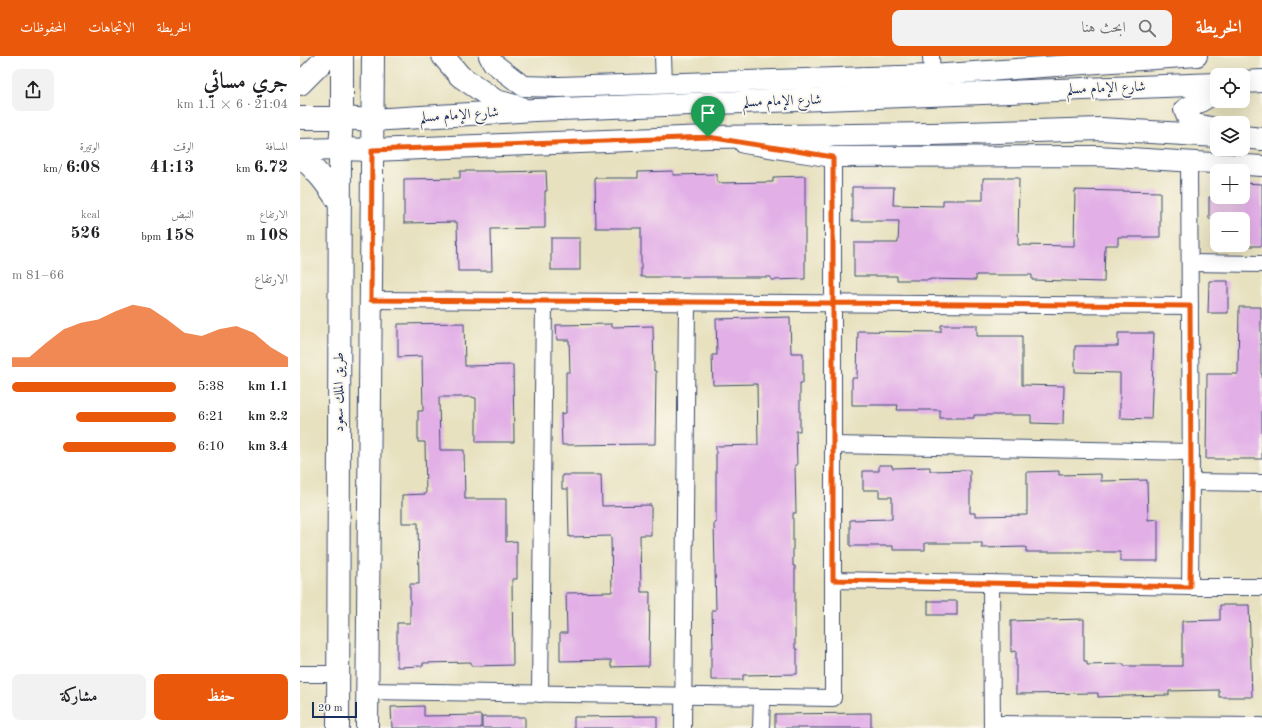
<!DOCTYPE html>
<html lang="ar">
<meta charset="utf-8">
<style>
body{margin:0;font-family:"Old Standard TT",Amiri,serif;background:#f2f2f2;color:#202124;direction:rtl;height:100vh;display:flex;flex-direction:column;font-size:15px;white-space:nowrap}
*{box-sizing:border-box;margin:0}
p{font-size:13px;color:#757577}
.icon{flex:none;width:22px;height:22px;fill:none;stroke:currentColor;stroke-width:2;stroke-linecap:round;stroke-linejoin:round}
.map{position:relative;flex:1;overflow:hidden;direction:ltr}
.sheet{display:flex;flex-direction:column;background:#fff;width:300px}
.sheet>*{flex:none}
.tools{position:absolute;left:910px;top:12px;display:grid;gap:8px}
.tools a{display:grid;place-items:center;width:40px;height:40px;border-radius:8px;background:#fff;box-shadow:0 4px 16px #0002;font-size:20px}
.scale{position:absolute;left:12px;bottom:10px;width:45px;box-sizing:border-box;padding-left:4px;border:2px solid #1b2f5e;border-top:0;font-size:11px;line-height:14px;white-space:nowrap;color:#1b2f5e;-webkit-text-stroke:3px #fbf7ec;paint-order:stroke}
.pin{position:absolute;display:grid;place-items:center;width:34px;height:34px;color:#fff;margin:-41px -17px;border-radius:50% 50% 50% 0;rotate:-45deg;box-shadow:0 0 4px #0007}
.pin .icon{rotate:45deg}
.round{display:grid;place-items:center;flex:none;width:42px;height:42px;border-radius:8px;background:#f2f2f2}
.headline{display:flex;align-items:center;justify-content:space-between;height:68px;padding:0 12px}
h1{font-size:22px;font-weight:600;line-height:30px}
.figures{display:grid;grid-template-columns:repeat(3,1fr);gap:6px;height:68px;padding:4px 12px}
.figures div{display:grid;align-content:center}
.figures b{font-size:17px;font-weight:600}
.figures small{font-size:11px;font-weight:400}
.figures p{font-size:11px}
.chart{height:112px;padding:8px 12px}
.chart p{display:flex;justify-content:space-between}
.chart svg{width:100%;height:72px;margin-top:4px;fill:#ea580c;opacity:.7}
.primary-button{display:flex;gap:8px;margin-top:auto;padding:8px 12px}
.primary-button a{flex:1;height:46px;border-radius:8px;background:#ea580c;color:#fff;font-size:16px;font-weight:600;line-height:46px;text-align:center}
.primary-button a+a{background:#f2f2f2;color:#202124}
ul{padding:0 12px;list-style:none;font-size:13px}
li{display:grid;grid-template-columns:64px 48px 1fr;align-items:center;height:30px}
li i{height:10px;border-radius:5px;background:#ea580c}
header{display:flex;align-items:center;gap:24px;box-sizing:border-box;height:56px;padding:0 20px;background:#ea580c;color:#fff}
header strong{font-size:19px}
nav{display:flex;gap:22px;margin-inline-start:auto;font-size:14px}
.search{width:280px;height:36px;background:#f2f2f2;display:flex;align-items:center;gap:10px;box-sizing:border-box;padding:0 14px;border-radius:8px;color:#757577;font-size:15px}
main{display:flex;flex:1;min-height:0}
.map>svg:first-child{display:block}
.building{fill:#e2afe7}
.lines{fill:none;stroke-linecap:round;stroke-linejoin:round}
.minor-casing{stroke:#3a4a6d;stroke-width:18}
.tertiary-casing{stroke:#3a4a6d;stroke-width:22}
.secondary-casing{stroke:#3a4a6d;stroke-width:24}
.minor{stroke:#fff;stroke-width:16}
.tertiary{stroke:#fff;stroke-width:20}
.secondary{stroke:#fff;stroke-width:22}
.route-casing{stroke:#fff;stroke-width:8}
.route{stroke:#ea580c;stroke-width:5}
.labels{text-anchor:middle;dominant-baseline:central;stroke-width:4;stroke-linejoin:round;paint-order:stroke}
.street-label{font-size:14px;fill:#1b2f5e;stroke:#fbf7ec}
</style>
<header>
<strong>الخريطة</strong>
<div class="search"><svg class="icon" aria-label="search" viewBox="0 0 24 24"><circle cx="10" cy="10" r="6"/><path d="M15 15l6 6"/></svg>ابحث هنا</div>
<nav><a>الخريطة</a><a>الاتجاهات</a><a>المحفوظات</a></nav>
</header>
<main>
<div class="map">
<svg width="962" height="672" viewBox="0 0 962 672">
<rect width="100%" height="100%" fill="#fbf7ec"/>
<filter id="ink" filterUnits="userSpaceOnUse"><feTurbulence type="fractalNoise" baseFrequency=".025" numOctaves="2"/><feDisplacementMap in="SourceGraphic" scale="8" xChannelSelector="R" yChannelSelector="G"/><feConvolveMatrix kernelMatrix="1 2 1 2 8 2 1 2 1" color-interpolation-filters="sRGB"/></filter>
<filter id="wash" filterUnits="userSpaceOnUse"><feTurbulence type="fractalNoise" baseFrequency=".012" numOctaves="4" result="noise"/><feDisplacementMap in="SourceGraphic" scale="16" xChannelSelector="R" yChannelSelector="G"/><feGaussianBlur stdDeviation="0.9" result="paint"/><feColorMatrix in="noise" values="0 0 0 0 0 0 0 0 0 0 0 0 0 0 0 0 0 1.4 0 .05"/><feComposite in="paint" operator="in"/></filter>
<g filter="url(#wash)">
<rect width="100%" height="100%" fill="#e7e1bf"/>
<g id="blocks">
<g class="building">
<polygon points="160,115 194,115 194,116 246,115 247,135 245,135 245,172 191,173 192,215 158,215 157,166 104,167 104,123 160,122"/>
<polygon points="373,115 373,119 417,118 417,127 473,126 473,121 505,120 505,223 471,224 471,221 341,221 341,172 296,172 295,122 338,122 338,116"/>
<polygon points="683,122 719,122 718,189 774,190 775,134 860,136 860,181 818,181 818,189 805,189 804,226 732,224 732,219 676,219 676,224 630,223 630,224 597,224 597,220 554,220 554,187 598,187 599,165 552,165 552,131 594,131 593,149 643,150 643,144 683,144"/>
<polygon points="943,127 962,128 962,190 943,190 943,163 909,163 909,141 943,141"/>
<rect x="251" y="182" width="29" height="32"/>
<polygon points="909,225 928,225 928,257 908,257"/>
<polygon points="939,251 961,251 961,318 962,318 962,403 906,403 907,318 938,318"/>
<polygon points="490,261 491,297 503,297 503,327 500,327 500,375 496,375 497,409 495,409 496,457 493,457 493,510 495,510 495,593 497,593 497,618 443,619 443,624 411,624 411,592 413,592 412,554 416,554 414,467 416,467 416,390 458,389 457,328 413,329 412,299 417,299 416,263"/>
<polygon points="164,267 165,310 213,309 214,386 176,386 176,342 174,342 173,341 139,341 140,394 164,394 165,443 206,443 206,486 217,485 217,523 212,523 213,609 171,610 171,606 123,607 123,610 97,611 97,567 110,567 110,528 119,528 118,467 102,467 102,439 126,438 125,386 118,386 118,355 123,355 122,300 98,301 98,268"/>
<polygon points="312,268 312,271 353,270 354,315 356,315 355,388 262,389 261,358 266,357 266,316 270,316 269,284 257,284 256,269"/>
<polygon points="641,269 677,269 677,280 722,280 722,329 764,330 763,368 731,367 731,359 674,359 674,362 640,362 640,354 597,354 598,349 552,349 552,322 557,322 558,275 641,276"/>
<polygon points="818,277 854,277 851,363 820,362 820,317 775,316 775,290 818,290"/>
<polygon points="579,409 592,409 592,412 630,411 630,415 670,414 670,457 675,457 675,460 727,459 727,416 759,415 759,419 801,418 801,425 847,424 848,464 858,463 858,505 820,505 820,496 726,496 726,491 682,492 682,487 625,487 625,494 593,494 593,490 550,490 550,464 592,463 592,441 579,441 579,434 563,434 563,415 579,415"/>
<polygon points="262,419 301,419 302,450 351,449 351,479 340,479 341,536 350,536 349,610 311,611 311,604 260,605 260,577 267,577 266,537 312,536 311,480 269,481 268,433 262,433"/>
<rect x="628" y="545" width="29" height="14"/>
<polygon points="920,549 949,549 952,641 919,641 919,634 869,635 869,639 824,640 798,641 798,637 716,638 716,595 711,596 711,565 784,563 784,605 787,605 787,609 824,608 824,610 882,610 882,565 920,564"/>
<polygon points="124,650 124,660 181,659 181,672 92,672 91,651"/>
<polygon points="571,657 571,672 475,672 475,658"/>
<polygon points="357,660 357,672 274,672 274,661"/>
<rect x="182" y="661" width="43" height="11"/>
</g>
</g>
</g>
<g filter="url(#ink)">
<use href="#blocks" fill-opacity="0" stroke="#3a4a6d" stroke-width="1"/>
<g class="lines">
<g class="minor-casing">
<g id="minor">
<polyline points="363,0 364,27"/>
<polyline points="631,0 632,19"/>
<polyline points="889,106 891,426 890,531"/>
<polyline points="890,207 962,208"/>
<polyline points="71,244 890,250"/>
<polyline points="533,389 891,396"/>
<polyline points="891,426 962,427"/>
<polyline points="533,524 890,531 962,531"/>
<polyline points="691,527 692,672"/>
<polyline points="0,618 39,618"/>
<polyline points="67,635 533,642 533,101"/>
<polyline points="240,638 244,245"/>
<polyline points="692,668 962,670"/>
<polyline points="383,672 387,246"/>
<polyline points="461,672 462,641"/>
</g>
</g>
<g class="tertiary-casing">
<g id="tertiary">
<polyline points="189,0 193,7 223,30 259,31 632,19 897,0"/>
<polyline points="444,87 533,101 797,100 962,110"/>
</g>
</g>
<g class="secondary-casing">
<g id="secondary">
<polyline points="143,0 160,20 196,45 219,51"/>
<polyline points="943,26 962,25"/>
<polyline points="0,28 28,0"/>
<polyline points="0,62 42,62 72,64 234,54 917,28"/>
<polyline points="915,73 891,68 885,54 917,35"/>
<polyline points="943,81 962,83"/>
<polyline points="0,94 40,93 72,94 408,81 633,78 801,73 917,80"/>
<path d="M0 100C17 114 28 130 40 148"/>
<polyline points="38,672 40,93 42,62 42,0"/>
<polyline points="67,672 73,0"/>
</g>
</g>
<use href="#minor" class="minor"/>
<use href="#tertiary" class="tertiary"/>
<use href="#secondary" class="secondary"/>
</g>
</g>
<g class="lines" filter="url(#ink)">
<g class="route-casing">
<polyline id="route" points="408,81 72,94 71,244 533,247 533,524 890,531 891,426 890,250 533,247 533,101 408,81"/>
</g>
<use href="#route" class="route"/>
</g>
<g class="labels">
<g class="street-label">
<text transform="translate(806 32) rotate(-2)">شارع الإمام مسلم</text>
<text transform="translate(482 45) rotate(-2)">شارع الإمام مسلم</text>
<text transform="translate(159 59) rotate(-4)">شارع الإمام مسلم</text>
<text transform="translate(39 336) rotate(-90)">طريق الملك سعود</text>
</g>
</g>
</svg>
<div class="tools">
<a><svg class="icon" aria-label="locate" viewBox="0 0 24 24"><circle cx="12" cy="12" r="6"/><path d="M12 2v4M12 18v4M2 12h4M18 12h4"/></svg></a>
<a><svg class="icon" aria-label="layers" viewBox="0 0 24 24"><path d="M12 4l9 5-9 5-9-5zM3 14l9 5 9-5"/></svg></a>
<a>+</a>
<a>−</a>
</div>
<div class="scale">20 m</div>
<div class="pin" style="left:408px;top:81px;background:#1e9e55"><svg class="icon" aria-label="arrive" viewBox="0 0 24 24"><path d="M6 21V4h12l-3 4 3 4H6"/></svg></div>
</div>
<section class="sheet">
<div class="headline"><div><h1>جري مسائي</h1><p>21:04 · 6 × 1.1 km</p></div><a class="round"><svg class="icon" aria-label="share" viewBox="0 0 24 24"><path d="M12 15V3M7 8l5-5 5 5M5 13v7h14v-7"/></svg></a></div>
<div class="figures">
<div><p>المسافة</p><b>6.72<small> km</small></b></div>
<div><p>الوقت</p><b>41:13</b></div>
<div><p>الوتيرة</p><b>6:08<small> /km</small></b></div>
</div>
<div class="figures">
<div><p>الارتفاع</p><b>108<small> m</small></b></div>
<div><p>النبض</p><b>158<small> bpm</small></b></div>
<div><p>kcal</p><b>526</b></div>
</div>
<div class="chart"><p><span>الارتفاع</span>66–81 m</p>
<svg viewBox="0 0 160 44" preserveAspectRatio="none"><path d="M0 44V38L10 38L20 29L30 21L40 17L50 15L60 10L70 6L80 8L90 15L100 23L110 25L120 21L130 19L140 23L150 32L160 38V44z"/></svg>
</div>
<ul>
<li><b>1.1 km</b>5:38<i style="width:100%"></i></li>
<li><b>2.2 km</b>6:21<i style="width:61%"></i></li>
<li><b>3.4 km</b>6:10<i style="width:69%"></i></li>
</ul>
<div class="primary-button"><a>حفظ</a><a>مشاركة</a></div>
</section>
</main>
